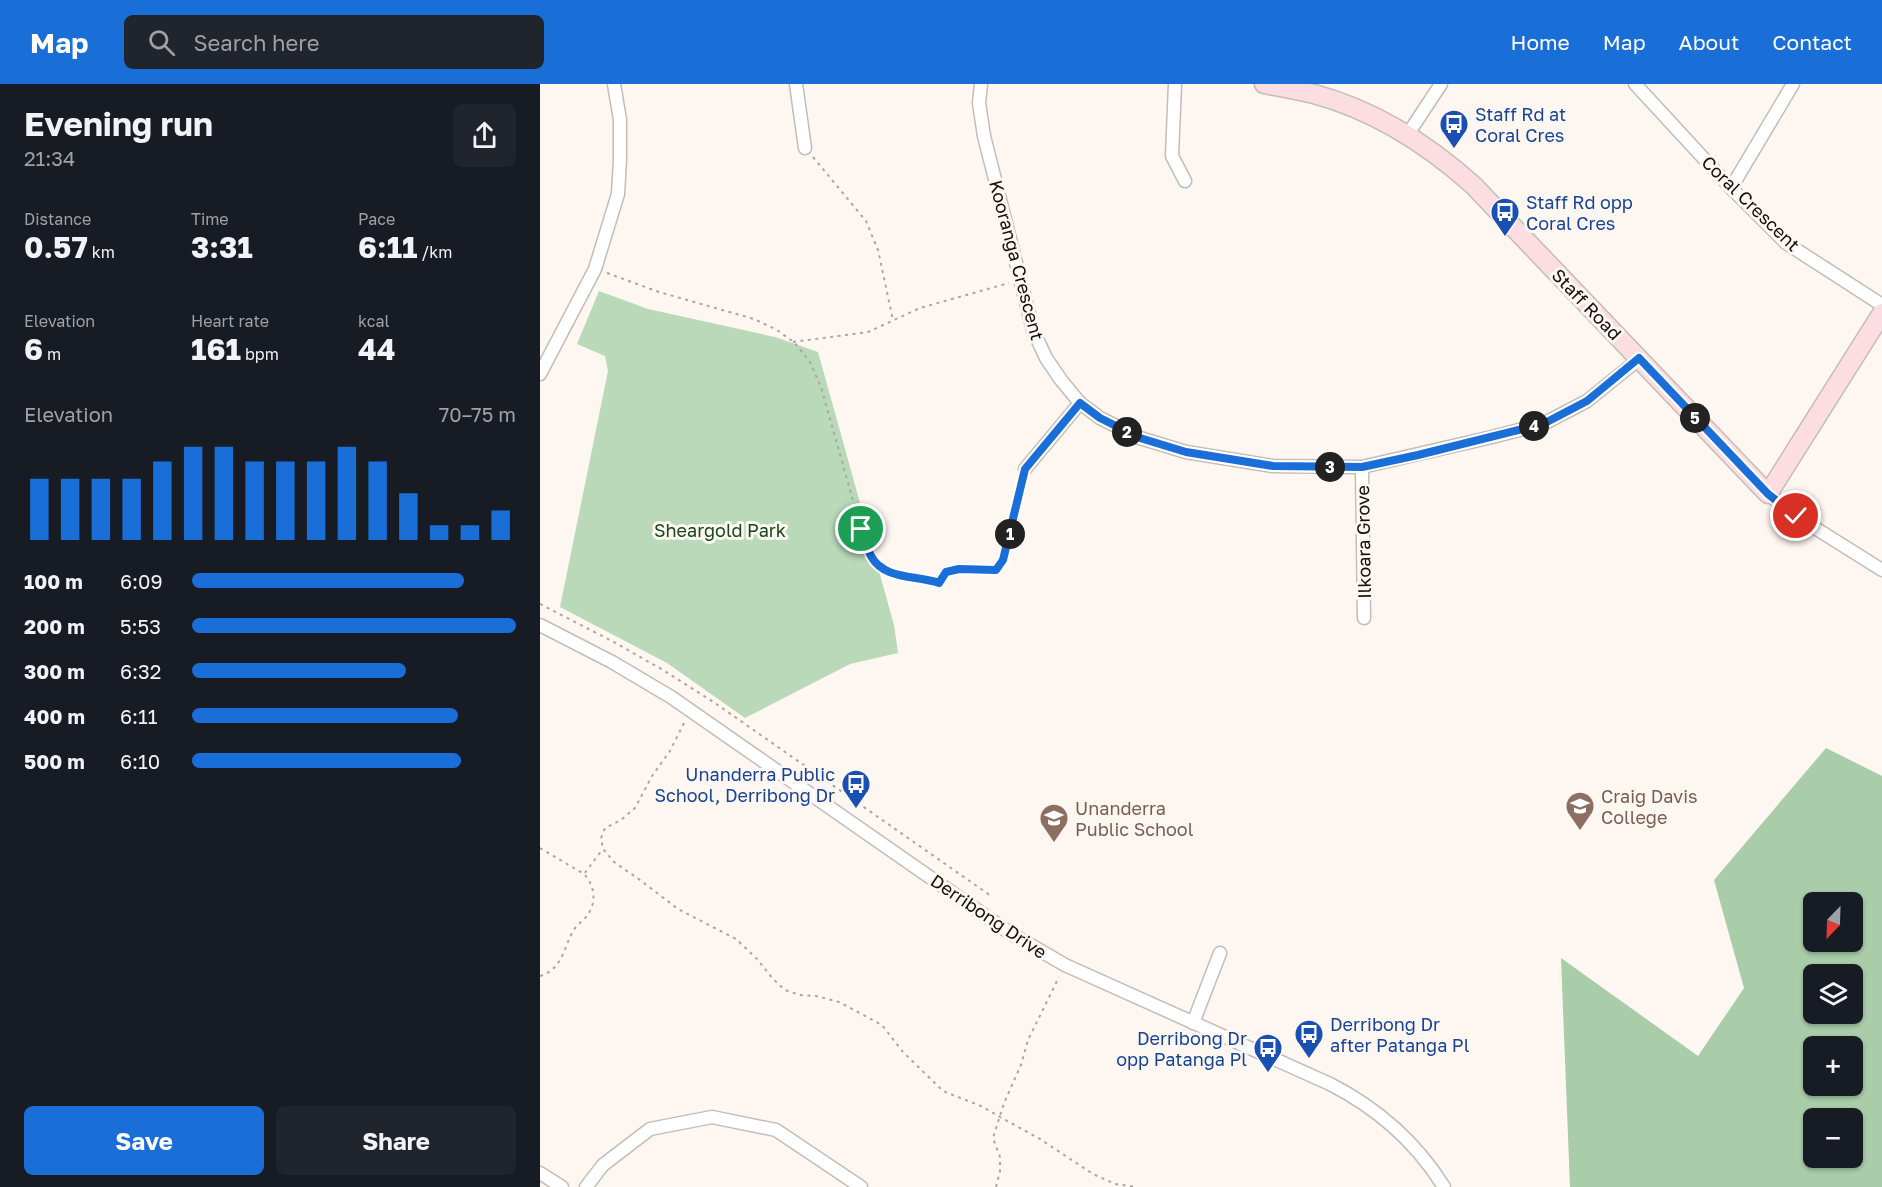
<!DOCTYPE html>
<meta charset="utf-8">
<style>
body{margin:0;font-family:"Golos Text",sans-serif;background:#20242c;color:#f1f3f6;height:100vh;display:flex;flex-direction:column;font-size:22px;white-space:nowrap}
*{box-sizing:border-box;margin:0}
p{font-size:20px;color:#9ea1a6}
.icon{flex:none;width:33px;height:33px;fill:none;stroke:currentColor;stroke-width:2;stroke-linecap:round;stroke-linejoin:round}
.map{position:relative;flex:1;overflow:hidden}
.side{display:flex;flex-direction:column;background:#171b24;width:540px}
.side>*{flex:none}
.needle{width:39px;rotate:203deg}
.controls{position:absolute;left:1263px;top:808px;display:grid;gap:12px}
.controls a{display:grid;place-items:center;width:60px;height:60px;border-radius:9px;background:#171b24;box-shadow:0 2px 4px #0004;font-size:30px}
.pin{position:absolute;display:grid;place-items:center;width:51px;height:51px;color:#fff;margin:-26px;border:3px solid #fff;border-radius:50%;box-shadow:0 2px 6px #0007}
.km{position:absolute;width:30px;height:30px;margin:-15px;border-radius:50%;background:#222;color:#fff;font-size:16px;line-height:30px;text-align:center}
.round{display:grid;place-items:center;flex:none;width:63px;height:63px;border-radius:9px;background:#20242c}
.head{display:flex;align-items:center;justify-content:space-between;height:102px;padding:0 24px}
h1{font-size:33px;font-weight:700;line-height:45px}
.stats{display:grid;grid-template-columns:repeat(3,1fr);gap:9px;height:102px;padding:6px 24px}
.stats div{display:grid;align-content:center}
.stats b{font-size:30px;font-weight:700}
.stats small{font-size:16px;font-weight:400}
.stats p{font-size:16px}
.chart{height:168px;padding:12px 24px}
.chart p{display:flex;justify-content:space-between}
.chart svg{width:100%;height:108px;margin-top:6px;stroke:#1a6ed8;stroke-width:6}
.action{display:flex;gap:12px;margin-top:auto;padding:12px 24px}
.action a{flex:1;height:69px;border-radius:9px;background:#1a6ed8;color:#fff;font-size:24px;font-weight:700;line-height:69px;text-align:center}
.action a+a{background:#20242c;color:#f1f3f6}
ul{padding:0 24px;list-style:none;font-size:20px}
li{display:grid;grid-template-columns:96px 72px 1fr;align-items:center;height:45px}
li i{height:15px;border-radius:8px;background:#1a6ed8}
header{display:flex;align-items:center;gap:36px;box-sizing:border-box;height:84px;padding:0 30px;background:#1a6ed8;color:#fff}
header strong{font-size:28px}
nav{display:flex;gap:33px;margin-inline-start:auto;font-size:21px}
.search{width:420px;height:54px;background:#20242c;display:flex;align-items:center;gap:15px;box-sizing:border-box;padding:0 21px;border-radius:9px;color:#9ea1a6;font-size:22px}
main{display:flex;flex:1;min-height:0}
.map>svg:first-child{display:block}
.green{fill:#b9d9b9}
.forest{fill:#a9cca9;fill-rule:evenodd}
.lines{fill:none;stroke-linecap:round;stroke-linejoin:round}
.street-casing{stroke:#c3bcb8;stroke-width:15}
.secondary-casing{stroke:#c3bcb8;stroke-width:21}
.path{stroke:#aca6a2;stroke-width:2;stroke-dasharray:3 4.5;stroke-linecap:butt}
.street{stroke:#fff;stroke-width:12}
.secondary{stroke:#fcdee2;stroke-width:18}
.route-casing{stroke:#fff;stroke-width:12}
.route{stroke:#1a6ed8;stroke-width:8}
.labels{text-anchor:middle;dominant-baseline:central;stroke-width:6;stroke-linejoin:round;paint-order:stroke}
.transit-label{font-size:18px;fill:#164399;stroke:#fef6f1;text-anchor:start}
.street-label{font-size:18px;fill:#12100e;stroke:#fef6f1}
.park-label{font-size:18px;fill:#14471a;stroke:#fef6f1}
.education-label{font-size:18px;fill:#785e54;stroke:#fef6f1;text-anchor:start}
</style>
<header>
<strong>Map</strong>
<div class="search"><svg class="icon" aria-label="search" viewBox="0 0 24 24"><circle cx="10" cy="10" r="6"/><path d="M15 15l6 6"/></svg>Search here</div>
<nav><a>Home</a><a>Map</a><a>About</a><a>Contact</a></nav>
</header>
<main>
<section class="side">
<div class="head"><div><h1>Evening run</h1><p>21:34</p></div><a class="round"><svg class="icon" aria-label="share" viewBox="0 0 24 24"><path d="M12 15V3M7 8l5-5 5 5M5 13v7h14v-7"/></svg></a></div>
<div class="stats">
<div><p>Distance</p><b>0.57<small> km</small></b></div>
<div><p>Time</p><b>3:31</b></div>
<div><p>Pace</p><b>6:11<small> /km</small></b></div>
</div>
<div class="stats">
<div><p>Elevation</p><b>6<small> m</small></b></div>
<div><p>Heart rate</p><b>161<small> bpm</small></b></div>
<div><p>kcal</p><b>44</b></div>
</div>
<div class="chart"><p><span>Elevation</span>70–75 m</p>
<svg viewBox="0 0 160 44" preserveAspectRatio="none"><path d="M5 44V19M15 44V19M25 44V19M35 44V19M45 44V12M55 44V6M65 44V6M75 44V12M85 44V12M95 44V12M105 44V6M115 44V12M125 44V25M135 44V38M145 44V38M155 44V32"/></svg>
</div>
<ul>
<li><b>100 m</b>6:09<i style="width:84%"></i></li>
<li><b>200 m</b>5:53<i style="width:100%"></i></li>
<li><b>300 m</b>6:32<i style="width:66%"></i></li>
<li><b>400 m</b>6:11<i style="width:82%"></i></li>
<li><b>500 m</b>6:10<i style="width:83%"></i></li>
</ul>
<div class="action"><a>Save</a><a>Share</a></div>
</section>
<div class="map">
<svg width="1342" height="1103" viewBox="0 0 1342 1103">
<rect width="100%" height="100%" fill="#fef6f1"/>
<polygon class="green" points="59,207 108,225 235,253 278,268 354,541 358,569 310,580 205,634 127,579 20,523 68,287 65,272 37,260"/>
<path class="forest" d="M1286 664 1342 692V1103H1030L1021 874 1158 972 1204 904 1174 796ZM1274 819H1312V858H1274ZM1274 891H1312V930H1274ZM1274 963H1312V1002H1274ZM1274 1035H1312V1074H1274Z"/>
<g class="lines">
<g class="street-casing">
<g id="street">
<polyline points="256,0 265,64"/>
<polyline points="441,0 439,19 444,52 493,246 506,274 521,296 540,319 560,334 600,354 646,368 733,382 822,383 952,353 1003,340 1047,317 1099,275"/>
<polyline points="635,0 632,72 645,97"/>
<polyline points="1095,0 1191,104 1246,159 1342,221"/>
<polyline points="868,50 901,0"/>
<polyline points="1191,104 1253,0"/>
<polyline points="0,290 55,185 78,110 80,76 80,36 74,0"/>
<polyline points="822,383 824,534"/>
<polyline points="485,385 540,319"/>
<polyline points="1228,410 1256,432 1342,486"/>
<path d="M0 541 72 578 131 613 470 849 525 881 790 1000C837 1024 876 1058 904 1103"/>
<polyline points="653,939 680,869"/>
<polyline points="0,1089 22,1103"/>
<polyline points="46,1103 63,1081 110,1045 172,1033 236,1046 321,1103"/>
</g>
</g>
<g class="secondary-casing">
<path id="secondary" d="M724 0C740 3 757 6 774 10 834 26 886 59 933 101L1228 410 1342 229"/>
</g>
<g class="path">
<polyline points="273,73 326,137 338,166 353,236"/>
<polyline points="67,189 119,208 214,235 237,246 255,259 270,278 281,303 321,445 331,473 343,486 362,492 384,494 399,499 406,488 419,485 456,487 463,476 483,397"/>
<polyline points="253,258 328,248 380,224 469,199"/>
<polyline points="0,520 72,557 123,586 175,619 451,812"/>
<polyline points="144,639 130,667 112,692 95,724 81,736 65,744 61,754 63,765 74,778 100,796 138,825 196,855 217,875 233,895 245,906 260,911 276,912 299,918 342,941 363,968 403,1007 441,1022 460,1033 500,1055 553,1090 575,1100 597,1103"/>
<polyline points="0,764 44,790 62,766"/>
<path d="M0 892C21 886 23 867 32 849 35 842 42 838 47 832 57 818 55 802 44 790"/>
<polyline points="456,1103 460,1087 460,1073 453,1054 464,1019 481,981 488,956 519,893"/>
</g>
<use href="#street" class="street"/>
<use href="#secondary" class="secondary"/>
</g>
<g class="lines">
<g class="route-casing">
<path id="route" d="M321 445C324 454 327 464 331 472 344 496 376 491 399 499L406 488 419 485 456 486 463 476 485 385 540 319 560 334 600 354 646 368 733 382 822 383 878 371 1003 340 1047 317 1099 274 1228 410 1256 432"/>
</g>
<use href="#route" class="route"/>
</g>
<defs>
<g id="bus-pin" transform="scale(1.5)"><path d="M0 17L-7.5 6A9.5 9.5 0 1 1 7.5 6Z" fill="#1a4fb4" stroke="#fef6f1"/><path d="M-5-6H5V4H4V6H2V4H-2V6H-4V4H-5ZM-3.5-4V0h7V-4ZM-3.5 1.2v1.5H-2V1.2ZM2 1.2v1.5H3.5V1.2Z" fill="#fff"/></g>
<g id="school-pin" transform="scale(1.5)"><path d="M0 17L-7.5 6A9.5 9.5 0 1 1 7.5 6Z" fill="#8d6e63" stroke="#fef6f1"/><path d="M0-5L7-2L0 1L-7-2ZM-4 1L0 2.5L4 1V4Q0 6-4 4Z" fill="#fff"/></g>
</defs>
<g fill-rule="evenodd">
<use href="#bus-pin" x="914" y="40"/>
<use href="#bus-pin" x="965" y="128"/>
<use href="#bus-pin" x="316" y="700"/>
<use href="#school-pin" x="1040" y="722"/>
<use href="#school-pin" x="514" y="734"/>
<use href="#bus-pin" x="769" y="950"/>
<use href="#bus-pin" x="728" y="964"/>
</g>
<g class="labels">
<g class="transit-label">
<text x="935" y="30">Staff Rd at<tspan x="935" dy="21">Coral Cres</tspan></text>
<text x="986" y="118">Staff Rd opp<tspan x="986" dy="21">Coral Cres</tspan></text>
<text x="295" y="690" text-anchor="end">Unanderra Public<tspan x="295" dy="21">School, Derribong Dr</tspan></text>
<text x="790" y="940">Derribong Dr<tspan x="790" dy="21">after Patanga Pl</tspan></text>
<text x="707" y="954" text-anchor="end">Derribong Dr<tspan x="707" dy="21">opp Patanga Pl</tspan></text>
</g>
<g class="street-label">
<text transform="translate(1211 119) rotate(44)">Coral Crescent</text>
<text transform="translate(477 176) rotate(75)">Kooranga Crescent</text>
<text transform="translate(1047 220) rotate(46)">Staff Road</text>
<text transform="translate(823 458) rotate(-91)">Ilkoara Grove</text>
<text transform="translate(449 832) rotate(34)">Derribong Drive</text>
</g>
<g class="park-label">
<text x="180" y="446">Sheargold Park</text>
</g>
<g class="education-label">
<text x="1061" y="712">Craig Davis<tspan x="1061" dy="21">College</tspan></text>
<text x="535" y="724">Unanderra<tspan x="535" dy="21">Public School</tspan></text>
</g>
</g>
</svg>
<div class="controls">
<a><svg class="needle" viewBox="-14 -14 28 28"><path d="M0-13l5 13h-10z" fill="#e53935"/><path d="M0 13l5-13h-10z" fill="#9ea1a6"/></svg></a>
<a><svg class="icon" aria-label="layers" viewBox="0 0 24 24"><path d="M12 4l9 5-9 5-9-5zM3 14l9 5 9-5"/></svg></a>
<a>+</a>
<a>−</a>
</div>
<div class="pin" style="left:321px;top:445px;background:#1e9e55"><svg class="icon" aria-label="arrive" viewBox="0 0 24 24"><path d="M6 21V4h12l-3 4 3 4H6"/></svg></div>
<div class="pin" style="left:1256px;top:432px;background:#d93025"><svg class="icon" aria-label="check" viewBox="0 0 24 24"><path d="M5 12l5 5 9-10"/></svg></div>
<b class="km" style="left:470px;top:450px">1</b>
<b class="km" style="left:587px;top:348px">2</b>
<b class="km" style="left:790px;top:383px">3</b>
<b class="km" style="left:994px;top:342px">4</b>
<b class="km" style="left:1155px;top:334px">5</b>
</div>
</main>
